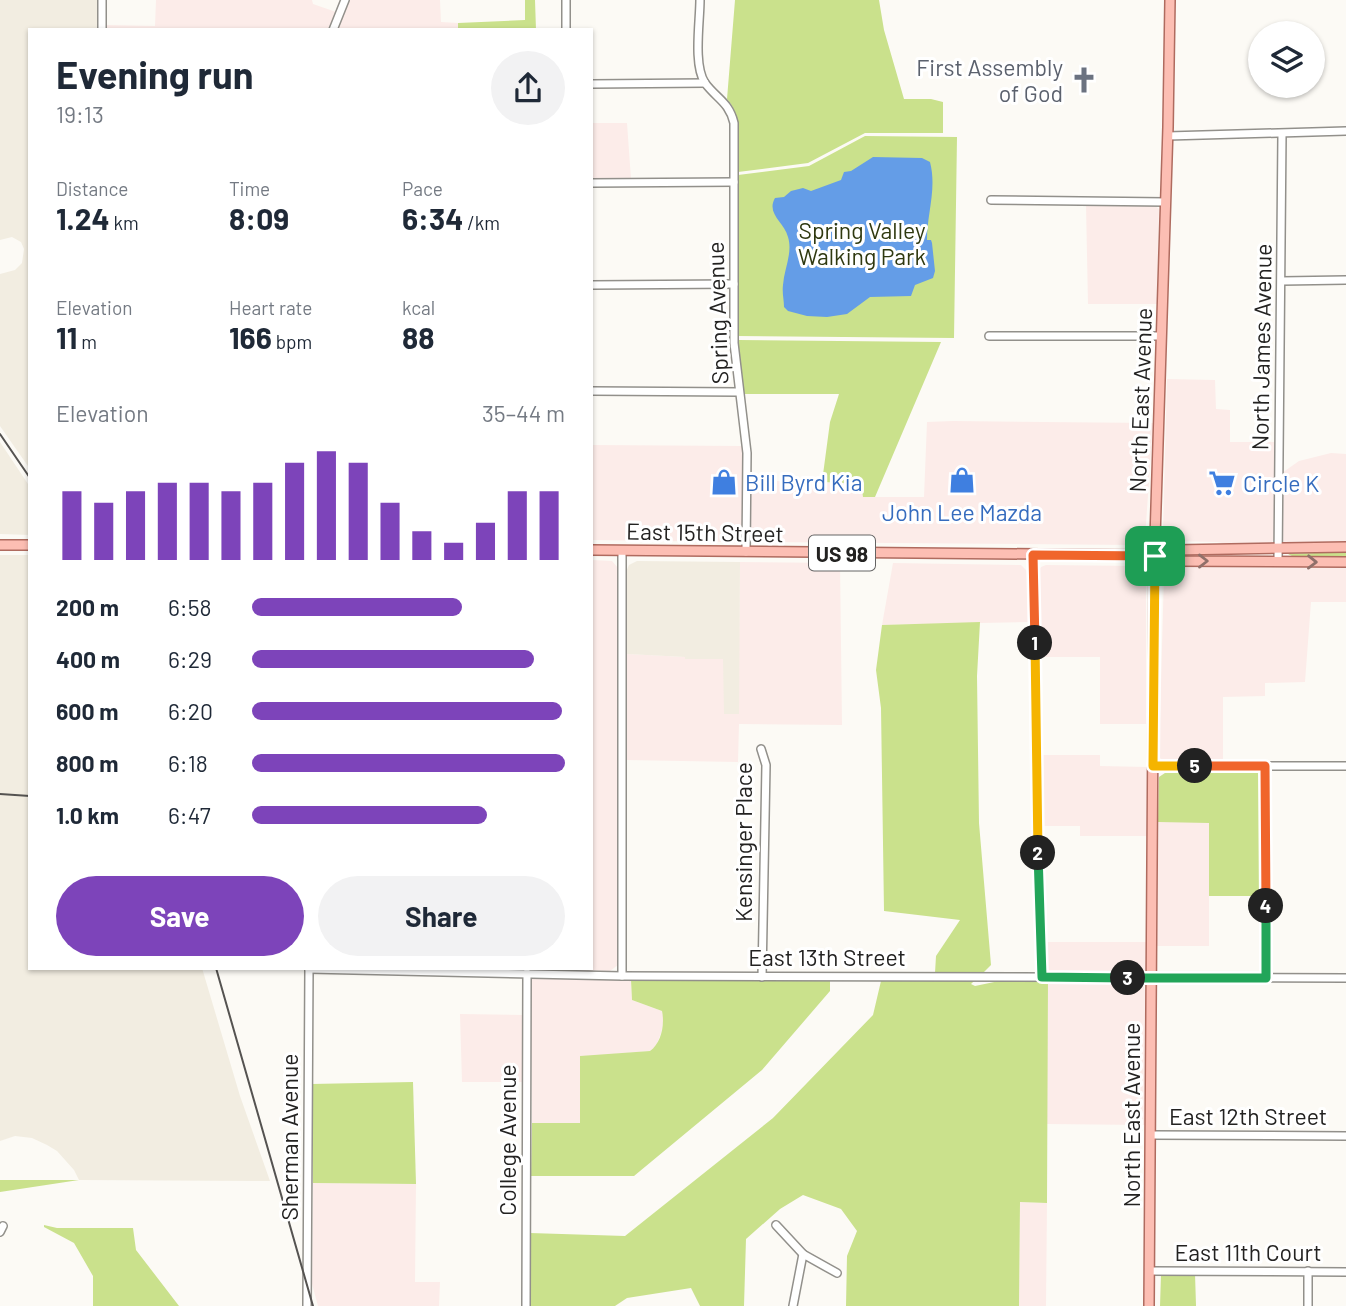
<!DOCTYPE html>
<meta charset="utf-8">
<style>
body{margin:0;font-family:Barlow,sans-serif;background:#f2f2f3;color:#1f2937;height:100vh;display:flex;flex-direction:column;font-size:26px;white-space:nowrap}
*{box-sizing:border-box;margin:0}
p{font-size:23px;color:#747a83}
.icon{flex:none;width:38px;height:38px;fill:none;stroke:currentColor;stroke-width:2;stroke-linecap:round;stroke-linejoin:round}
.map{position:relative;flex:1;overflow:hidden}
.drawer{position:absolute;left:28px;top:28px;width:565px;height:942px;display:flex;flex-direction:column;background:#fff;border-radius:0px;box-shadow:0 2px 5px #0004}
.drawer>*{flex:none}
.fabs{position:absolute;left:1248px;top:21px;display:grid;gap:14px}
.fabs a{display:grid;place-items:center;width:77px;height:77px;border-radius:50%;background:#fff;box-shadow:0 2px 5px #0004;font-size:35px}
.pin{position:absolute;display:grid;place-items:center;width:60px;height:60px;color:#fff;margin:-30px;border-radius:14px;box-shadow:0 4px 10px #0006}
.km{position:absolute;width:35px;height:35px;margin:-18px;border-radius:50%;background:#222;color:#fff;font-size:19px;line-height:35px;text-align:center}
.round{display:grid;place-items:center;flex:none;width:74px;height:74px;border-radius:37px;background:#f2f2f3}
.overview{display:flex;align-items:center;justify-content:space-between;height:119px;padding:0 28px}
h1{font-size:38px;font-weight:700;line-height:52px}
.figures{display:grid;grid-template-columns:repeat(3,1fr);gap:10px;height:119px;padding:7px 28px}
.figures div{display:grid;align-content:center}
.figures b{font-size:30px;font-weight:700}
.figures small{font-size:19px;font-weight:400}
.figures p{font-size:19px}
.chart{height:196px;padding:14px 28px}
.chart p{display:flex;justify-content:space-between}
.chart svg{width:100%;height:126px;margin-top:7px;stroke:#7d44ba;stroke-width:6}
.primary-button{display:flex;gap:14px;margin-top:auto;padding:14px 28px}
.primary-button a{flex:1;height:80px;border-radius:42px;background:#7d44ba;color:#fff;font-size:28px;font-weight:700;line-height:80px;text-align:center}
.primary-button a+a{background:#f2f2f3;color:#1f2937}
ul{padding:0 28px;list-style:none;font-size:23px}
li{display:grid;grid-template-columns:112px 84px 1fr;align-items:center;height:52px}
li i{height:18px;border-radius:9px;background:#7d44ba}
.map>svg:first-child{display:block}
.commercial{fill:#fcece9}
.built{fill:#f2ede1}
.green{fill:#cae18c}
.water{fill:#649de7}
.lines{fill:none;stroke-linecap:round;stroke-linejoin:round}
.minor-casing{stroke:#92908b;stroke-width:10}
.major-casing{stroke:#af6b5f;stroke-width:12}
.minor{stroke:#fff;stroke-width:7}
.major{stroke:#fcbeb3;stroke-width:9}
.rail{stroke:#555351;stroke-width:2}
.oneway{stroke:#90706a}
.split-1-casing{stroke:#fff;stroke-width:14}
.split-2-casing{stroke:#fff;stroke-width:14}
.split-3-casing{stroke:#fff;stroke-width:14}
.split-4-casing{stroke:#fff;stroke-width:14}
.split-5-casing{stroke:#fff;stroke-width:14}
.split-6-casing{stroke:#fff;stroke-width:14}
.split-1{stroke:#f0652b;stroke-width:9}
.split-2{stroke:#f5b400;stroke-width:9}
.split-3{stroke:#22a559;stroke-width:9}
.split-4{stroke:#22a559;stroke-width:9}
.split-5{stroke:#f0652b;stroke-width:9}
.split-6{stroke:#f5b400;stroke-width:9}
.labels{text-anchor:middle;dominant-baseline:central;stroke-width:6;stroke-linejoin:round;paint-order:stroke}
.shield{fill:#fff;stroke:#656464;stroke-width:2}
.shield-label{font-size:21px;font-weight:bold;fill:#232221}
.worship-label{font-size:23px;fill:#5b616d;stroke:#fff;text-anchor:end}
.park-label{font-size:23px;fill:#2f3910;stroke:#fff}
.street-label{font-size:23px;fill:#232221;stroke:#fff}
.shop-label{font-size:23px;fill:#366cbe;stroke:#fff;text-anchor:start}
</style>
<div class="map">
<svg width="1346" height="1306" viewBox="0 0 1346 1306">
<rect width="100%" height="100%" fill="#fcfaf5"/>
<g class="commercial">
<polygon points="156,0 312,0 313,4 336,12 328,30 106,30 106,25 155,26"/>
<polygon points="350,0 440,0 441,22 458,23 458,30 337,30"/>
<polygon points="592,123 627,123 631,179 592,179"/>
<polygon points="1086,205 1155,206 1159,209 1157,304 1088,304"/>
<polygon points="1167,379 1215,380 1216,409 1230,410 1230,442 1276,442 1275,537 1271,544 1234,545 1217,542 1172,541 1165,537 1163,530"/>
<polygon points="953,421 1153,423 1145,538 1135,545 760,542 754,537 751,528 751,480 862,484 863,497 924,497 927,422"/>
<polygon points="592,445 743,446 743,526 741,540 735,542 592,540"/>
<polygon points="1331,453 1346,454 1346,543 1284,543 1281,537 1282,473 1299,461"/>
<polygon points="592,560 612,561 618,568 618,965 610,971 444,968 592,968"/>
<polygon points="740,562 840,563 842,725 739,724 738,762 626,760 627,654 685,657 686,659 724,659 724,714 738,714"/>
<polygon points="893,563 1021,565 1027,571 1030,586 1031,622 882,625"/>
<polygon points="1046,565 1138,566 1146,569 1148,577 1146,578 1146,724 1100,724 1100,657 1038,657 1037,574 1041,567"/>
<polygon points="1173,566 1346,567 1346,602 1311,602 1305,682 1265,683 1265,696 1223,697 1223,763 1165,763 1159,757 1164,573 1167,568"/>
<polygon points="1040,755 1100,755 1100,766 1147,767 1147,836 1080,836 1080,826 1042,826"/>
<polygon points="1260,770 1262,896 1209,896 1209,946 1157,946 1159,777 1168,771"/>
<polygon points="1044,942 1146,942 1146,969 1139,975 1050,974 1045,969"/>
<polygon points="530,977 631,980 632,1000 662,1011 664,1020 661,1033 656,1046 650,1051 580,1057 580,1123 532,1123"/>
<polygon points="1048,981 1136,982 1143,985 1146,993 1145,1125 1046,1124"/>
<polygon points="460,1014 523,1015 522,1082 462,1082"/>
<polygon points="313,1183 416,1184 415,1282 440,1282 439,1306 318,1306 312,1284"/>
<polygon points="1020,1202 1047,1203 1046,1306 1019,1306"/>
</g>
<g class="built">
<polygon points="0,0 99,0 99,30 30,30 30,469 0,426 0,274 15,270 22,263 24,249 21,242 12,237 0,240"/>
<polygon points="0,442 30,487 30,535 0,534"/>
<polygon points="0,555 30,555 30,968 202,968 240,1096 270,1181 79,1180 74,1170 57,1151 47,1145 32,1138 15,1136 0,1141"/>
<polygon points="637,561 740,562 739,714 724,714 723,659 685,659 685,657 627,654 625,574 629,565"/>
</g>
<g class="green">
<polygon points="525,0 535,0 536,30 458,30 458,23 525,20"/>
<path d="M735 0H879L884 30 904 99H931L943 102V133H865L808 163 738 172C738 149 744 117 727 99Z"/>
<polygon points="865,136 957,137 954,338 737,336 738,175 809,166"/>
<polygon points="738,340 941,342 875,497 863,497 861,484 822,482 830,422 839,394 743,394"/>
<polygon points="1346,552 1346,558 1294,557 1288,554"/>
<polygon points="980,622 977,676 979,823 991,965 983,973 935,973 936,956 960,920 884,911 881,708 876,670 882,625"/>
<polygon points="1256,770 1262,772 1263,775 1262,896 1209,896 1209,823 1158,822 1159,777 1168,771"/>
<path d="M631 980 830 981V991L762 1070 634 1176H531L532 1123H580V1056L650 1051C661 1043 665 1025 662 1011L632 1000Z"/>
<polygon points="881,981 974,981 971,984 975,986 999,981 1048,981 1047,1203 1020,1202 1019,1306 846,1306 847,1256 857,1231 841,1209 803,1195 780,1209 746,1239 744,1306 700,1306 691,1288 627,1298 615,1306 530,1306 530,1233 625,1236 773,1118 873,1015"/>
<polygon points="413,1082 416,1184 313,1183 311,1084"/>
<polygon points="0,1180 79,1180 0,1192"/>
<polygon points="44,1225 57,1228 133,1228 136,1250 179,1306 93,1306 93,1276 74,1243 44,1227"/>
<polygon points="1161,1274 1195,1274 1196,1306 1160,1306"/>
</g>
<path class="water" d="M873 157 922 158 930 162C937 189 927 213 927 240H931L932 243 935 271 933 278 915 285 911 296 870 297 847 314 827 317 807 316 788 311 784 307C784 300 782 293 783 285 784 269 793 253 788 237 784 222 766 214 775 198L784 197 791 191 803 188 811 191 841 180 844 172 851 171Z"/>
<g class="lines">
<g class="minor-casing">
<g id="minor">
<polyline points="102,0 102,30"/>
<polyline points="566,0 566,30"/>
<path d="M700 0C700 22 693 65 705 83 717 99 729 102 734 123V343L747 453 746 552"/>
<polyline points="333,30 345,0"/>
<polyline points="592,84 705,83"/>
<polyline points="1168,136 1346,131"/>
<polyline points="592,183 734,182"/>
<polyline points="991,200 1166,202"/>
<polyline points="1282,281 1346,280"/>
<polyline points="592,285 734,284"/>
<polyline points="989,336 1161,336"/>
<polyline points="592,391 739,392"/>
<polyline points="622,550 622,976"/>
<polyline points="1033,555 1042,977"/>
<polyline points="1278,561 1282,134"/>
<polyline points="761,749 766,765 762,977"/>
<polyline points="1153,766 1346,766"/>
<polyline points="1265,767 1266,978"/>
<polyline points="309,969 622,976 1346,978"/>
<polyline points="1151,1135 1346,1136"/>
<polyline points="776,1225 803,1254"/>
<polyline points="0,1232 3,1226"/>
<polyline points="1150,1271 1346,1272"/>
<polyline points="1308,1271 1308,1306"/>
<polyline points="307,1306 309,968"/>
<polyline points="526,1306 527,973"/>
<polyline points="793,1306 803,1254 837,1273"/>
</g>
</g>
<g class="major-casing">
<g id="major">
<polyline points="0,545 30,545"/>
<polyline points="592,550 1140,555 1155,556 1175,561 1346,562"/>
<polyline points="1156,555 1175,550 1346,547"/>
<polyline points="1149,1306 1154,570 1168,127 1170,0"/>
</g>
</g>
<use href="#minor" class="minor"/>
<use href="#major" class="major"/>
<g class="rail">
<polyline points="0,434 30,478"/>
<polyline points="0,794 30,796"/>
<polyline points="216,968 313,1306"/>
</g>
</g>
<defs><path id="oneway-chevron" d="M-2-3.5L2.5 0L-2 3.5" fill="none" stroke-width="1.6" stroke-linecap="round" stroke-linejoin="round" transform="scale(1.75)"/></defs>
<g class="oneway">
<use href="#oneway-chevron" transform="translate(1203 561)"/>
<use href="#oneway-chevron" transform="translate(1312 562) rotate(1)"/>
</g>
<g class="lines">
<g class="split-1-casing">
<polyline id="split-1" points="1035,643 1033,555 1155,556"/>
</g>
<g class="split-2-casing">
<polyline id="split-2" points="1035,643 1038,853"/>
</g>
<g class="split-3-casing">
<polyline id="split-3" points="1038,853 1042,977 1128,978"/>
</g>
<g class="split-4-casing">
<polyline id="split-4" points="1128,978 1266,978 1266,906"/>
</g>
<g class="split-5-casing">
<polyline id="split-5" points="1195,766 1265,766 1266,906"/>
</g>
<g class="split-6-casing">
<polyline id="split-6" points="1155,556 1153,766 1195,766"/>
</g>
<use href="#split-1" class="split-1"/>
<use href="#split-2" class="split-2"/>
<use href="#split-3" class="split-3"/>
<use href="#split-4" class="split-4"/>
<use href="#split-5" class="split-5"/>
<use href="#split-6" class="split-6"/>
</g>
<defs>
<g id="church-bare" transform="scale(2.1)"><path d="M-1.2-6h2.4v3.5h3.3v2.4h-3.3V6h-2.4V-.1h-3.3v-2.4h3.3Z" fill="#6b7280" stroke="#fff" stroke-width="2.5" paint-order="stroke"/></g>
<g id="shop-bare" transform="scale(2.1)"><path d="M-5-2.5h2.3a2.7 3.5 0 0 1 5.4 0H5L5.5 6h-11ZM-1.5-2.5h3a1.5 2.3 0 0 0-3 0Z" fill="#3f7fe0" stroke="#fff" stroke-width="2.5" paint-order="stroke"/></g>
<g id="supermarket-bare" transform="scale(2.1)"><path d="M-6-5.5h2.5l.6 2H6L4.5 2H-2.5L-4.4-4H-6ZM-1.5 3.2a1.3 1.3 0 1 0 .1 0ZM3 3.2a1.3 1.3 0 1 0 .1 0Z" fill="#3f7fe0" stroke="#fff" stroke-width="2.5" paint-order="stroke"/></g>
</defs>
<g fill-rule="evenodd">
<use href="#church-bare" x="1084" y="80"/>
<use href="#shop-bare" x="962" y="480"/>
<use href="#shop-bare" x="724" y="482"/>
<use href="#supermarket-bare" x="1222" y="483"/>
</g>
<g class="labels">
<rect class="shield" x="809" y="535.5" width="66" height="35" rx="5"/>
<g class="shield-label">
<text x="842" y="553">US 98</text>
</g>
<g class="worship-label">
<text x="1063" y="67">First Assembly<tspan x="1063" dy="26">of God</tspan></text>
</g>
<g class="park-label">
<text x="862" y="230">Spring Valley<tspan x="862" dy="26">Walking Park</tspan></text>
</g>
<g class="street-label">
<text transform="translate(717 313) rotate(-92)">Spring Avenue</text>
<text transform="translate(1261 347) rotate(-89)">North James Avenue</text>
<text transform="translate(1140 400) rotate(-88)">North East Avenue</text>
<text transform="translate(705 532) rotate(1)">East 15th Street</text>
<text transform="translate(743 842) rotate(-90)">Kensinger Place</text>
<text x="827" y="957">East 13th Street</text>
<text transform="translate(1131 1115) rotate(-90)">North East Avenue</text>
<text x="1248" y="1116">East 12th Street</text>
<text transform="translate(289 1137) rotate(-90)">Sherman Avenue</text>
<text transform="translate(507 1140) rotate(-90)">College Avenue</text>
<text x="1248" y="1252">East 11th Court</text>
</g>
<g class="shop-label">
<text x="745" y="482">Bill Byrd Kia</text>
<text x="1243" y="483">Circle K</text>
<text x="962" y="512" text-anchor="middle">John Lee Mazda</text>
</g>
</g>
</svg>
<div class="fabs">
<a><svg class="icon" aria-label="layers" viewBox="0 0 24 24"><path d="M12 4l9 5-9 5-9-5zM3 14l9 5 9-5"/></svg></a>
</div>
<div class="pin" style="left:1155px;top:556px;background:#1e9e55"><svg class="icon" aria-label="arrive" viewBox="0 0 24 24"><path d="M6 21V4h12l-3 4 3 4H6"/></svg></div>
<b class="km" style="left:1035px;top:643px">1</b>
<b class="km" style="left:1038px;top:853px">2</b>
<b class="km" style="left:1128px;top:978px">3</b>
<b class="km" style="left:1266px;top:906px">4</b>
<b class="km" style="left:1195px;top:766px">5</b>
<section class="drawer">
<div class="overview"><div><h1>Evening run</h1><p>19:13</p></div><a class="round"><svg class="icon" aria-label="share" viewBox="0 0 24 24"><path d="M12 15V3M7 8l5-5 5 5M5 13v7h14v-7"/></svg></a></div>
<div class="figures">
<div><p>Distance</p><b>1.24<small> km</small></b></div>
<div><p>Time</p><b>8:09</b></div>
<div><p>Pace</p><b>6:34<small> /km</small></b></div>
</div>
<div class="figures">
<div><p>Elevation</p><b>11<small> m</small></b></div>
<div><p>Heart rate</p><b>166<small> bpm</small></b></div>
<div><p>kcal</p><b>88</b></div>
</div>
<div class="chart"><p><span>Elevation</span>35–44 m</p>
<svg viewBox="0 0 160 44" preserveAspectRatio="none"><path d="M5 44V20M15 44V24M25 44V20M35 44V17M45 44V17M55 44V20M65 44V17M75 44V10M85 44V6M95 44V10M105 44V24M115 44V34M125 44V38M135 44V31M145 44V20M155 44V20"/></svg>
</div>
<ul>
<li><b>200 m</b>6:58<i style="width:67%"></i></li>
<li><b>400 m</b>6:29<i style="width:90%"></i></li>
<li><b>600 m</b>6:20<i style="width:99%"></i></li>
<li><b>800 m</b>6:18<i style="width:100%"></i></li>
<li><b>1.0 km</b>6:47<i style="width:75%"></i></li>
</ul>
<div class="primary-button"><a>Save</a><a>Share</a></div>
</section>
</div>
